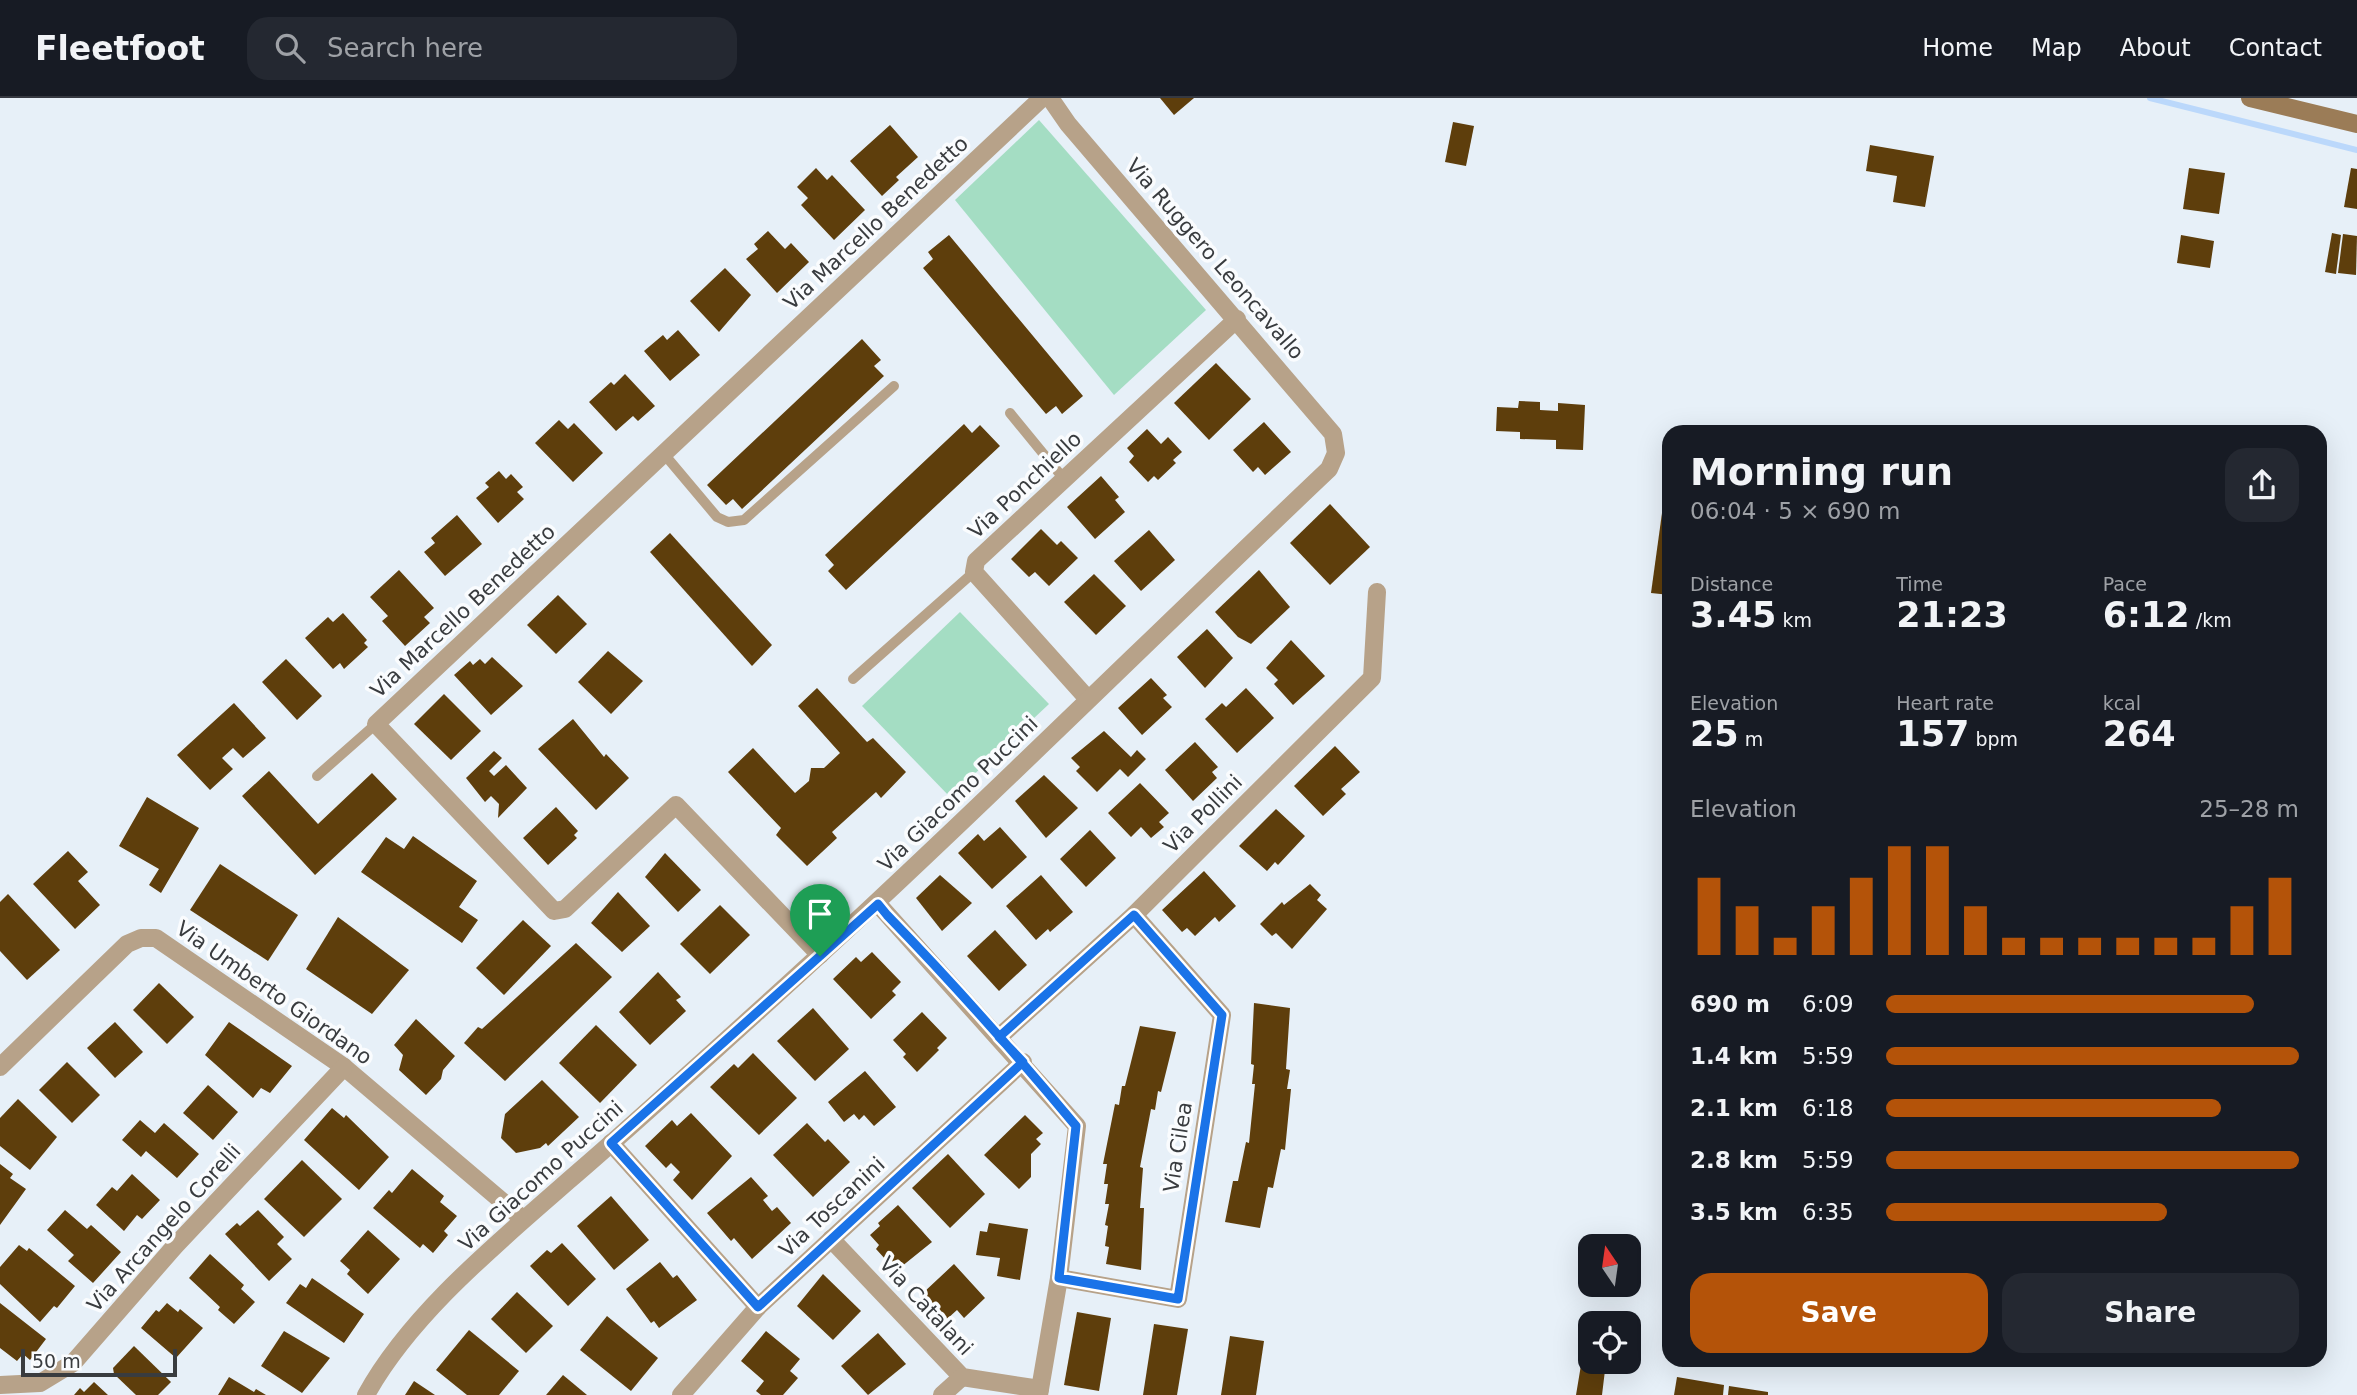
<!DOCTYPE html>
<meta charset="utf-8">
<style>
body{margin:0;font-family:"DejaVu Sans",sans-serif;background:#242831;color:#f1f3f6;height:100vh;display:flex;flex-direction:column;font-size:26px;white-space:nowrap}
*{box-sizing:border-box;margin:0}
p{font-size:23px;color:#9ea1a6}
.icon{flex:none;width:38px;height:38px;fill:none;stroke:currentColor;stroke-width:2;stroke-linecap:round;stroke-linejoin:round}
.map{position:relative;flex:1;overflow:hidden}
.details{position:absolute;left:1662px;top:327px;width:665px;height:942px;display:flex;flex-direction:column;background:#171b24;border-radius:21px;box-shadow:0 7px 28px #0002}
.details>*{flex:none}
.needle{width:46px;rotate:347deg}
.fabs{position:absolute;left:1578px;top:1136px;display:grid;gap:14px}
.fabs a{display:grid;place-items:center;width:63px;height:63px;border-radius:14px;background:#171b24;box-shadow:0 7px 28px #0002;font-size:35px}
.scale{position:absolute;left:21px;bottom:18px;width:156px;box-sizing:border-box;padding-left:7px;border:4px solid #393c3f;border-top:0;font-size:19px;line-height:24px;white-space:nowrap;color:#393c3f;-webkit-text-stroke:5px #fafcfe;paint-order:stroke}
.pin{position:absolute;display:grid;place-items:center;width:60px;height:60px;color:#fff;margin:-72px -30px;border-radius:50% 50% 50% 0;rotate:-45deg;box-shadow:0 0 7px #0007}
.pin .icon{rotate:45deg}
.round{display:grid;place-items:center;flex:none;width:74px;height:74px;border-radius:21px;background:#242831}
.head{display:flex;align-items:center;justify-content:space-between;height:119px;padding:0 28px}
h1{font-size:38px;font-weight:600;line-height:52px}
.figures{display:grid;grid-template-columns:repeat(3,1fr);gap:10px;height:119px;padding:7px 28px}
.figures div{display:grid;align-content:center}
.figures b{font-size:35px;font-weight:600}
.figures small{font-size:19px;font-weight:400}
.figures p{font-size:19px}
.chart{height:196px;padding:14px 28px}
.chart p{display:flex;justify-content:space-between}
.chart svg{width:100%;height:126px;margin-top:7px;stroke:#b45309;stroke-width:6}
.action{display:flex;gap:14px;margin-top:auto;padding:14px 28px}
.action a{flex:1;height:80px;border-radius:21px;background:#b45309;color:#fff;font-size:28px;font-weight:600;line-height:80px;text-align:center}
.action a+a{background:#242831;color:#f1f3f6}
ul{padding:0 28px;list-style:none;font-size:23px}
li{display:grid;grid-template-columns:112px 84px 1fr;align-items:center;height:52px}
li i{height:18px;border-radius:9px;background:#b45309}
header{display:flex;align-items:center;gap:42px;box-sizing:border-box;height:98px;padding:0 35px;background:#171b24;border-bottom:2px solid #363941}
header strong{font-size:33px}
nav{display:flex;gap:38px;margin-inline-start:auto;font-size:24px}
.search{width:490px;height:63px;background:#242831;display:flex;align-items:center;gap:18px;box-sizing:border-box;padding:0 24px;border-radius:21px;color:#9ea1a6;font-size:26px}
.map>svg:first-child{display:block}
.green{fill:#a4ddc3}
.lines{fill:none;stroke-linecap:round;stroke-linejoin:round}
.stream{stroke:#bbd8fb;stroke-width:6}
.building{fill:#5e3e0c}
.lane{stroke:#b7a289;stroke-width:10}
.street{stroke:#b7a289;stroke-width:18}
.secondary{stroke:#9b7c57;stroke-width:18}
.route-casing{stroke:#fff;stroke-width:14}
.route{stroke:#1a73e8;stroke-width:9}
.labels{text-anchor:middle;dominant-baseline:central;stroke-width:7;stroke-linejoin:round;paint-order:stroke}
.street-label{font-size:21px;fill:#393c3f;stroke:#fafcfe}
</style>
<header>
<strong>Fleetfoot</strong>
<div class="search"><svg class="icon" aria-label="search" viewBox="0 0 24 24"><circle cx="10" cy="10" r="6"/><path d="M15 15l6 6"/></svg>Search here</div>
<nav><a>Home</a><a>Map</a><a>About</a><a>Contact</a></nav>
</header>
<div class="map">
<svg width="2357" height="1297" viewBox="0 0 2357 1297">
<rect width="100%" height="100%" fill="#e7f0f8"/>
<g class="green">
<polygon points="1039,22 1206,212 1114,297 955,102"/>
<polygon points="960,514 1049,606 950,699 862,608"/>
</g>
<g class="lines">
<polyline class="stream" points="2150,0 2357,52"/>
</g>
<g class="building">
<polygon points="1160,0 1194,0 1174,17"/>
<polygon points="1453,24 1474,28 1466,68 1445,64"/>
<polygon points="890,27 918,59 896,79 899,82 882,98 850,63"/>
<polygon points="1870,47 1934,58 1925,109 1893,104 1897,78 1866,73"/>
<polygon points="816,70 827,82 832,77 865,112 834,142 801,107 808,100 797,89"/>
<polygon points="2189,70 2225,75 2219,116 2183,111"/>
<polygon points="2351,70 2357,71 2357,111 2344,109"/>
<polygon points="768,133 785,151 791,145 809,164 777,195 746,161 758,151 754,146"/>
<polygon points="2332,135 2341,137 2336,176 2325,174"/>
<polygon points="2343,136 2357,138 2356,177 2338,175"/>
<polygon points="949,137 1083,298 1062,316 1056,308 1046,316 923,170 933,161 928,154"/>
<polygon points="2181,137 2214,143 2210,170 2177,165"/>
<polygon points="725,170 751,197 719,234 690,203"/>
<polygon points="678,232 700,257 670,283 644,253 663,237 667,242"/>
<polygon points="862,241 881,262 874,268 884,278 742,411 733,401 726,407 707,387"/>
<polygon points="1216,265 1251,301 1209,342 1174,305"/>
<polygon points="625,276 655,308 638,323 633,318 616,333 589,304 611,284 614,287"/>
<polygon points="1519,303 1540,304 1540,312 1558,313 1558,305 1585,307 1583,352 1556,351 1556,342 1520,341 1520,334 1496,333 1497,309 1518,310"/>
<polygon points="559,322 568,331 574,325 603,355 573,384 535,345"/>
<polygon points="1264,324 1291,354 1265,377 1258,369 1253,374 1233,352"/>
<polygon points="964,326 972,335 980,327 1000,348 846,492 828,473 834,467 825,457"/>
<polygon points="1147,331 1161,346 1168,339 1182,354 1173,362 1176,365 1158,382 1154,378 1148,384 1129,364 1134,358 1127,350"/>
<polygon points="499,373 506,381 511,376 523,389 517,394 524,401 498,425 476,400 489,389 485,385"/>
<polygon points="1101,378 1119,399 1115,402 1125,414 1095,441 1067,409"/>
<polygon points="1330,406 1370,449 1330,487 1290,445"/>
<polygon points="1662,415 1670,417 1670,497 1651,495"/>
<polygon points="457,417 482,446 445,478 424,454 435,445 431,440"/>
<polygon points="1041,431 1057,447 1061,443 1078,460 1049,488 1035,474 1029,479 1011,461"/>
<polygon points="1149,432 1175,462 1141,493 1114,463"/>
<polygon points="670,435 772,547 752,568 650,454"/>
<polygon points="399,472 434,510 424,519 430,525 405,548 382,523 388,518 370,499"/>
<polygon points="1259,472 1290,509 1251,546 1238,539 1215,514"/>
<polygon points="1094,476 1126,508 1096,537 1064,504"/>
<polygon points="558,497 587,526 556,556 527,527"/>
<polygon points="343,515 367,542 364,545 368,549 344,571 340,565 333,571 305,540 328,519 333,524"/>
<polygon points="1207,531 1233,560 1205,590 1177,559"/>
<polygon points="1291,542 1325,578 1293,607 1274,586 1278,582 1266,570"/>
<polygon points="608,553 643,583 611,616 578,584"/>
<polygon points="492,559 523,588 491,617 454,577 470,563 473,567 480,561 485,566"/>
<polygon points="286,561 322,598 297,622 262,584"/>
<polygon points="1151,580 1167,597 1163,600 1172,609 1142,637 1118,610"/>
<polygon points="817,590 867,644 873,640 906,674 881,700 876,694 832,734 837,740 807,768 776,737 781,730 728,674 753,650 795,695 809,683 811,670 824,670 840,655 798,608"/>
<polygon points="1246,590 1274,620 1237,655 1205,621 1222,605 1226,609"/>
<polygon points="444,596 481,633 451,662 414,626"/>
<polygon points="234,605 266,640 243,660 233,650 222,660 233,671 210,692 177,657"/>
<polygon points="573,621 604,659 606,656 629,680 596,712 538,651"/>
<polygon points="1104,633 1131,659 1137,652 1146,661 1128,679 1120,671 1097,694 1076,673 1080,669 1071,660"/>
<polygon points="1195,644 1218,669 1212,674 1217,680 1193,703 1165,672"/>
<polygon points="1335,648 1360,674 1341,691 1346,696 1323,718 1294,688"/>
<polygon points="494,653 502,660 489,673 494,678 506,667 527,690 498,720 499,706 491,698 485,704 466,680"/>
<polygon points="269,673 318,726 372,675 397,701 315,777 242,698"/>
<polygon points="1044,677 1078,710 1046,740 1015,703"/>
<polygon points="1140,685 1169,715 1159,724 1164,729 1151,740 1141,729 1131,739 1108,715"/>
<polygon points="147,699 199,730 161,795 149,787 159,771 119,748"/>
<polygon points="556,709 578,733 574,737 577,740 548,767 523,740"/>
<polygon points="1276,711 1305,738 1278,767 1275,764 1267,773 1239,748"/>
<polygon points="1000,729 1027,759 992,791 958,755 978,736 984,743"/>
<polygon points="1090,732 1116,760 1086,789 1060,761"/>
<polygon points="413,738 477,783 459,809 478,822 462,845 361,774 386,739 404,751"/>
<polygon points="68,753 88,774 78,783 100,807 75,831 33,786"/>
<polygon points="665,755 701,792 678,814 645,779"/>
<polygon points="220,766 298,817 268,863 190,812"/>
<polygon points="1204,773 1236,808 1219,824 1215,819 1195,838 1187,830 1182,834 1162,812"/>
<polygon points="940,777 972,805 942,833 916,800"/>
<polygon points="1041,777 1073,814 1050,834 1048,831 1036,842 1006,808"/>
<polygon points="1310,786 1321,797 1317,802 1327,811 1292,851 1276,835 1272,838 1260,826 1282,804 1284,807"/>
<polygon points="618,794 650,828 622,854 591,825"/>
<polygon points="8,796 60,852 27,882 0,853 0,804"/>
<polygon points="720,807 750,837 710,876 680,846"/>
<polygon points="338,819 409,872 372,916 306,871"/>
<polygon points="523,822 551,848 504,897 476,870"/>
<polygon points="995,832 1027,867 999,893 967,858"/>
<polygon points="576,845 612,879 505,983 464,945 478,929 482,931"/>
<polygon points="872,854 901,884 892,893 896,897 871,921 833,881 856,859 861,864"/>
<polygon points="658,874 681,899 676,902 686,913 650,947 619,914"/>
<polygon points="159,885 194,919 167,946 133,912"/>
<polygon points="1254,905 1290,910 1286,971 1290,972 1287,991 1291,991 1285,1052 1281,1051 1273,1090 1268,1089 1260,1130 1225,1124 1233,1083 1238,1083 1246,1044 1249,1045 1255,986 1252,986 1254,967 1251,966"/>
<polygon points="813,910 849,951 815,983 777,943"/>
<polygon points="922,914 947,940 937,950 939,952 917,974 903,959 906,956 893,942"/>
<polygon points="416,921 455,958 443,972 441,981 426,997 399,972 403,957 394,947"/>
<polygon points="115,924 143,954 115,980 87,950"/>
<polygon points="229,924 292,968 270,995 261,990 253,1000 205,957"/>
<polygon points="596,927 637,967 600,1005 559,965"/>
<polygon points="1140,928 1176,934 1161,994 1158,993 1155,1012 1151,1011 1140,1069 1143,1070 1140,1110 1144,1110 1141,1172 1106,1166 1109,1149 1105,1148 1108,1128 1105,1127 1109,1106 1105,1106 1108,1086 1104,1086 1107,1066 1103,1066 1115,1006 1119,1007 1122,988 1125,988"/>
<polygon points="753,955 797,1000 759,1037 710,989 734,966 738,970"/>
<polygon points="67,964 100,997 72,1025 39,992"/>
<polygon points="865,973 896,1009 874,1028 864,1017 859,1022 854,1016 844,1024 828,1004"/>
<polygon points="542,982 579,1019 548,1048 546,1045 540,1050 516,1055 501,1040 505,1016"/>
<polygon points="208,987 238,1014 213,1042 183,1015"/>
<polygon points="18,1001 57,1039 30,1072 0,1048 0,1020"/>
<polygon points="332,1010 344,1020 346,1017 389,1059 359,1092 304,1042"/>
<polygon points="691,1015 732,1058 692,1102 673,1082 680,1074 671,1065 666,1070 645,1048 672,1022 677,1028"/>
<polygon points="1025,1017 1043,1035 1036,1041 1041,1046 1031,1056 1031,1079 1019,1091 984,1057"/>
<polygon points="140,1022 155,1035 164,1025 199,1056 177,1080 146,1053 141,1059 122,1042"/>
<polygon points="807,1025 825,1044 828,1041 850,1064 813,1099 773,1057"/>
<polygon points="948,1056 985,1096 950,1130 912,1090"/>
<polygon points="302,1062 342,1101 304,1139 264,1101"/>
<polygon points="0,1066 13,1076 10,1080 26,1091 0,1127"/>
<polygon points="412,1071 444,1098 440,1104 457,1118 444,1133 448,1137 433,1155 423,1146 420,1150 373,1110 389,1092 392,1095"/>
<polygon points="132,1076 160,1102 142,1121 137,1117 124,1133 96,1107 112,1089 117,1093"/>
<polygon points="751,1079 768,1098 763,1102 772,1113 777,1109 791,1125 752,1161 734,1140 731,1143 707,1115"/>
<polygon points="611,1098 649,1142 614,1172 577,1128"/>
<polygon points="898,1107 932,1144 896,1173 876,1151 879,1147 870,1137 880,1128 878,1125"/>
<polygon points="65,1112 87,1131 91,1127 121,1154 93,1185 68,1163 74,1157 47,1132"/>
<polygon points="258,1112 284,1139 277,1146 292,1161 269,1183 225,1136 237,1125 240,1128"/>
<polygon points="989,1125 1028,1131 1020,1182 997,1178 1000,1160 976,1157 980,1133 987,1134"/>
<polygon points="368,1132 400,1161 368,1196 347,1176 350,1172 340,1163"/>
<polygon points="562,1145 596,1181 568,1208 530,1168 547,1152 551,1155"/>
<polygon points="19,1147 27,1153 29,1150 75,1188 57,1210 54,1208 40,1224 0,1186 0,1169"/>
<polygon points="210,1156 244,1187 241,1191 255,1204 234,1226 218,1212 220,1209 189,1180"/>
<polygon points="660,1164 673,1180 677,1177 697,1202 659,1230 654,1223 651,1225 626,1191"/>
<polygon points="954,1166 985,1200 964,1220 957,1212 947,1221 923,1195"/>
<polygon points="823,1176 861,1213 833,1242 797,1208"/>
<polygon points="312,1180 364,1216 344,1245 286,1205 300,1186 306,1190"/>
<polygon points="517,1194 553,1228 526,1255 491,1221"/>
<polygon points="0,1205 46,1241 30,1262 23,1256 17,1263 0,1250"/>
<polygon points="167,1205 178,1214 180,1211 203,1230 176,1260 141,1230 156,1212 159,1214"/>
<polygon points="1077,1214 1111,1220 1099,1293 1064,1287"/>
<polygon points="607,1218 658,1260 631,1293 580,1252"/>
<polygon points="1588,1225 1591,1225 1591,1264 1606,1264 1602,1297 1576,1297"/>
<polygon points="1154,1226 1188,1231 1177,1297 1143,1297"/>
<polygon points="469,1232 519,1273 499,1297 467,1297 436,1272"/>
<polygon points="284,1233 330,1260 302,1295 261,1268"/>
<polygon points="766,1233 800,1261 790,1273 798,1280 783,1297 761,1297 756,1293 764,1283 741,1263"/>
<polygon points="878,1235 906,1266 868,1297 841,1268"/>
<polygon points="1230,1238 1264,1243 1256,1297 1221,1297"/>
<polygon points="134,1248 171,1284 158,1297 136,1297 114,1276 113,1270"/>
<polygon points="563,1277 587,1297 546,1297"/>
<polygon points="229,1279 254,1294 256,1291 266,1297 218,1297"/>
<polygon points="1677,1279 1724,1287 1723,1297 1674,1297"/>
<polygon points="414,1283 435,1297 405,1297"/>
<polygon points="94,1284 108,1297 74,1297 80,1290 84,1294"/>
<polygon points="1729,1288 1768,1294 1768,1297 1728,1297"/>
</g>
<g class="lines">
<g class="lane">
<polyline points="1010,315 1064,381"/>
<polyline points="664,356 717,419 728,424 744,422 894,288"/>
<polyline points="853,581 974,474"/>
<polyline points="317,678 376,626"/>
</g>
<g class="street">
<polyline points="1087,600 974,474 976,463 1237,221"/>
<polyline points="878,806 1077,1028 1059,1180 1039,1297"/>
<polyline points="820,857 676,707 565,811 554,813 376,626 1042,0"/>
<polyline points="999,939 1134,817 1372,580 1377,494"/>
<polyline points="0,969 127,846 141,840 156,840 344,969 523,1121"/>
<polyline points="611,1045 758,1209"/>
<polyline points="831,1141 962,1279 1040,1291"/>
<polyline points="1059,1180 1178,1201 1222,917 1134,817"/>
<polyline points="0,1287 40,1285 73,1265 175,1148 344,969"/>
<path d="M366 1297C411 1215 499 1144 568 1083 631 1029 692 973 754 917 950 740 1137 553 1329 371L1336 355 1333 336 1068 26 1050 0"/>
<polyline points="681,1297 758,1209 1023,964"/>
<polyline points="942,1297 962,1279"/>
</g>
<polyline class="secondary" points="2250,0 2357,26"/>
</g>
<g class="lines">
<g class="route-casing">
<path id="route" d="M820 858 611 1045 758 1209 1023 964 999 939 1134 817 1222 917 1178 1201 1059 1180 1076 1028C1016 956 953 885 887 817L878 806 820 858"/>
</g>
<use href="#route" class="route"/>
</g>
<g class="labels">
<g class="street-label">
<text transform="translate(876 125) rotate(-43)">Via Marcello Benedetto</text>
<text transform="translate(1215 161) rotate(49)">Via Ruggero Leoncavallo</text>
<text transform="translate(1025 387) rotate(-43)">Via Ponchiello</text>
<text transform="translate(463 513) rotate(-43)">Via Marcello Benedetto</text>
<text transform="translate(958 696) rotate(-44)">Via Giacomo Puccini</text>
<text transform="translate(1203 716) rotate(-45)">Via Pollini</text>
<text transform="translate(274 895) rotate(35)">Via Umberto Giordano</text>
<text transform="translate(1178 1049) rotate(-81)">Via Cilea</text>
<text transform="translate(541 1078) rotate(-42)">Via Giacomo Puccini</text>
<text transform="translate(832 1109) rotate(-43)">Via Toscanini</text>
<text transform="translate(164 1130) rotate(-48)">Via Arcangelo Corelli</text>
<text transform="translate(926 1208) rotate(47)">Via Catalani</text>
</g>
</g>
</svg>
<div class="fabs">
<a><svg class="needle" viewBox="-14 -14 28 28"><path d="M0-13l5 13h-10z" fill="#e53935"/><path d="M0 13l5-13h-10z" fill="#9ea1a6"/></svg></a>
<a><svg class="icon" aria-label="locate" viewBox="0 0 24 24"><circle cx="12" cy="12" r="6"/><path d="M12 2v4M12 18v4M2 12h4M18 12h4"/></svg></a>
</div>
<div class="scale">50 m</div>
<div class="pin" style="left:820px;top:858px;background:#1e9e55"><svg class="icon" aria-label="arrive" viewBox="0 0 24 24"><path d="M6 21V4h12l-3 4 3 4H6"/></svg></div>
<section class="details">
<div class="head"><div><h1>Morning run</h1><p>06:04 · 5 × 690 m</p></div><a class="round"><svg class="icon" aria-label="share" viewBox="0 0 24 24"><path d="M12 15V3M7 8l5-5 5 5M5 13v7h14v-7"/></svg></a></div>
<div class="figures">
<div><p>Distance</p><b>3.45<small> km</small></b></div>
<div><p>Time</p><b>21:23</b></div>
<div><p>Pace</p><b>6:12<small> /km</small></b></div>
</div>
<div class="figures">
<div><p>Elevation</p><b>25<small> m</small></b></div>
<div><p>Heart rate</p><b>157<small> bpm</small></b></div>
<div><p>kcal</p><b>264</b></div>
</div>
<div class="chart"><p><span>Elevation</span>25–28 m</p>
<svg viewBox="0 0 160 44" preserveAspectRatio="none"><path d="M5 44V17M15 44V27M25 44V38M35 44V27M45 44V17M55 44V6M65 44V6M75 44V27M85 44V38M95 44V38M105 44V38M115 44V38M125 44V38M135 44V38M145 44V27M155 44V17"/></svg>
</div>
<ul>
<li><b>690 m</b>6:09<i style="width:89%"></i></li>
<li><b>1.4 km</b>5:59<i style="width:100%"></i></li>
<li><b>2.1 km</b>6:18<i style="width:81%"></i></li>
<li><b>2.8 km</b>5:59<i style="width:100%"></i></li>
<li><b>3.5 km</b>6:35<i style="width:68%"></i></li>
</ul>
<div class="action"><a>Save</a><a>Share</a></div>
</section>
</div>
